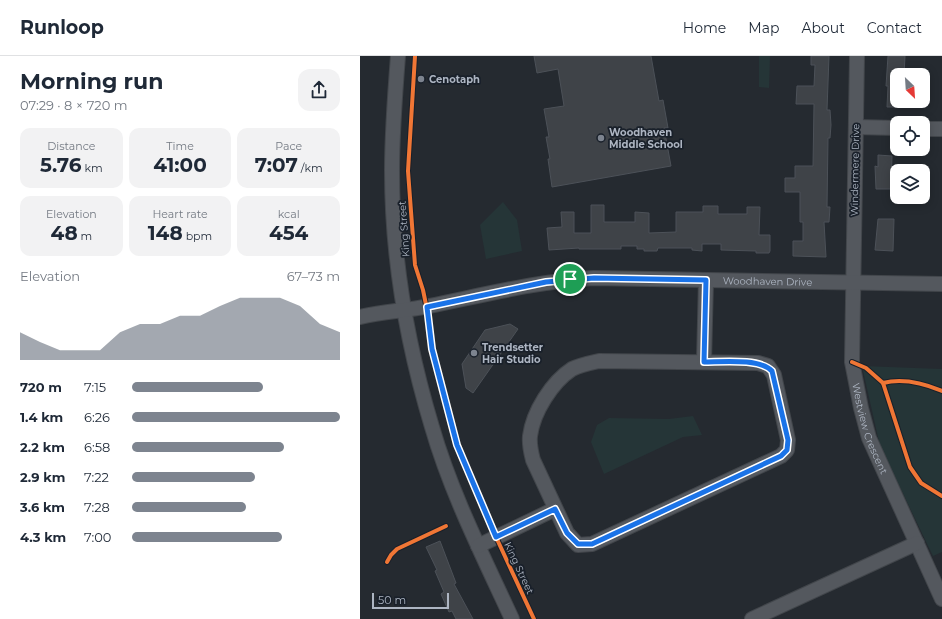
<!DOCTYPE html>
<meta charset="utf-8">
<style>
body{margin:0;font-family:Montserrat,sans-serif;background:#f2f2f3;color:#1f2937;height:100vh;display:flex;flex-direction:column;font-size:15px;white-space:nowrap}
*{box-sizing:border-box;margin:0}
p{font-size:13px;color:#747a83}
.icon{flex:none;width:22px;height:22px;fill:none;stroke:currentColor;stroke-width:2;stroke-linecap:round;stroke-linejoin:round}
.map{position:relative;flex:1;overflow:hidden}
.side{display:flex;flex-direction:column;background:#fff;width:360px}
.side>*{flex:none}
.needle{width:26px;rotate:155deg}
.controls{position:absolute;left:530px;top:12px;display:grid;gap:8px}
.controls a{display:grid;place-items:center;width:40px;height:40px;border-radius:8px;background:#fff;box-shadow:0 2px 10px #0003;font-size:20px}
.scale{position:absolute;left:12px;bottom:10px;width:77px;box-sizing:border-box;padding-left:4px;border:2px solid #adb5c2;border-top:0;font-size:11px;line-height:14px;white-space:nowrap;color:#adb5c2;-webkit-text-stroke:3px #19202a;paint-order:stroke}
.pin{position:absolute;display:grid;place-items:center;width:34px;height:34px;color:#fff;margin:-17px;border:2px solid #fff;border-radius:50%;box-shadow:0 1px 4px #0007}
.round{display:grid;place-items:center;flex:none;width:42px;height:42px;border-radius:12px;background:#f2f2f3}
.head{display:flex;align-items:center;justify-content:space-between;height:68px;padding:0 20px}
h1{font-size:22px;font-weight:700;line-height:30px}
.stats{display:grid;grid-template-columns:repeat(3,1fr);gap:6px;height:68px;padding:4px 20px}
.stats div{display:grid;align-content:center;border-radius:10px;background:#f2f2f3;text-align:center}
.stats b{font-size:20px;font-weight:700}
.stats small{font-size:11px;font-weight:400}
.stats p{font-size:11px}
.chart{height:112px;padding:8px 20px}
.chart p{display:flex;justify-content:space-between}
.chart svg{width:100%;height:72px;margin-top:4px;fill:#7d848f;opacity:.7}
ul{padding:0 20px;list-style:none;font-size:13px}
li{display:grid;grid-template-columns:64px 48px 1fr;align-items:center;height:30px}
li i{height:10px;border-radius:5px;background:#7d848f}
header{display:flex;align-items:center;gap:24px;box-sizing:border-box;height:56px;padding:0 20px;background:#fff;border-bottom:1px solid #e0e1e3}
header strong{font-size:19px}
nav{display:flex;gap:22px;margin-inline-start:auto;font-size:14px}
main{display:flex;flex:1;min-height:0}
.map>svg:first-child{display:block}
.green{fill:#253537}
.building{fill:#3f4348;stroke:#4c5158}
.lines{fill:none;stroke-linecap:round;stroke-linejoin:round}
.minor-casing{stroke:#42464b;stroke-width:16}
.minor{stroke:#54585e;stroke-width:14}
.cycleway-casing{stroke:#19202a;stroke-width:6}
.cycleway{stroke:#f07635;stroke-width:4}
.route-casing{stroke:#fff;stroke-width:8}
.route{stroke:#1a73e8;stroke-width:5}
.poi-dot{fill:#7d848f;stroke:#19202a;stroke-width:1.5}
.labels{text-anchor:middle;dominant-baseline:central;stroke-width:3.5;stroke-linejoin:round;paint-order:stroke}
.poi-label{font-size:10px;font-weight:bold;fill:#adb5c2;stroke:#19202a;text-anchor:start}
.street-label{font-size:10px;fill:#adb5c2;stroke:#19202a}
</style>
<header>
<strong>Runloop</strong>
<nav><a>Home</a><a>Map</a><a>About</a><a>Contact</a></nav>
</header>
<main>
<section class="side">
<div class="head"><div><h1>Morning run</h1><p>07:29 · 8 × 720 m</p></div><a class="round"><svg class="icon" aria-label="share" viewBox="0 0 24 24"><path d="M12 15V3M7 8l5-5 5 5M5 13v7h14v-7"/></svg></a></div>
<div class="stats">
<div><p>Distance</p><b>5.76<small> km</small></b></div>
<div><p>Time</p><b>41:00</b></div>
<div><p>Pace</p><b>7:07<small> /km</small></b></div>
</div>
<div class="stats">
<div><p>Elevation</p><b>48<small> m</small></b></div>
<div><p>Heart rate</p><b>148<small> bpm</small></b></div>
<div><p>kcal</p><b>454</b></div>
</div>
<div class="chart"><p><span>Elevation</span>67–73 m</p>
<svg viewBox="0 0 160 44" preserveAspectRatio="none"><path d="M0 44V27L10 33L20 38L30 38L40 38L50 27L60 22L70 22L80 17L90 17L100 11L110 6L120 6L130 6L140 11L150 22L160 27V44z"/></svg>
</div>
<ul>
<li><b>720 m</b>7:15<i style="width:63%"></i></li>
<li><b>1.4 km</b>6:26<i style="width:100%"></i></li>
<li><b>2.2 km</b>6:58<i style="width:73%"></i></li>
<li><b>2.9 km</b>7:22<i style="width:59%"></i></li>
<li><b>3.6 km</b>7:28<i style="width:55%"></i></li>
<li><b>4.3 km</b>7:00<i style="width:72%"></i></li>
</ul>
</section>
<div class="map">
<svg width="582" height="563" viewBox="0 0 582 563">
<rect width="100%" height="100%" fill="#252a30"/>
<g class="green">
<polygon points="399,0 410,0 409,32 399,31"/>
<polygon points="143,146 157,164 162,195 126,203 120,169"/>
<polygon points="502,310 582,313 582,496 573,500 520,390"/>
<polygon points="333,360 342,379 323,381 244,418 231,386 237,369 249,362 309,363"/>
</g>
<g class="building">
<polygon points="174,0 291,0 299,45 303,44 308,72 304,72 311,110 192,131 188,103 190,103 186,81 189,81 184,53 204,50 198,13 177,17"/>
<polygon points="451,0 469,0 467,54 470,54 471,69 470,82 468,82 467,151 470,151 469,166 464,166 466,201 433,200 433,185 443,185 443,166 440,166 440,136 425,136 425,122 435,122 435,110 453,110 454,48 436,48 437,30 454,30 455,9 451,9"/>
<polygon points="528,0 545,0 544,19 537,19 537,51 527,51 528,30 526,30"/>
<polygon points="518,99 532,100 531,133 516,133 515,110 518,111"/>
<polygon points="231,149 244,149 244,166 275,166 275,156 289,157 289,177 316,176 316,156 343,156 343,150 358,150 358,158 387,158 387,151 400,151 399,179 410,179 410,195 409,197 396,197 396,195 361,194 361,188 342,188 342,195 332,194 332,192 298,192 297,195 284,195 284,193 277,193 277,190 261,190 261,193 219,193 219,192 189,194 187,172 202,171 201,156 214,156 214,177 231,177"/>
<polygon points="518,163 534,163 533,195 515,194"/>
<polygon points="150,268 158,273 113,337 106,332 102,308 125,274"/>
<polygon points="80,485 96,527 94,528 113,563 96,563 92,555 89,556 81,538 84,536 75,515 77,514 66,491"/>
</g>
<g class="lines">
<g class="minor-casing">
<g id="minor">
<path d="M38 0C35 38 32 77 32 115 32 201 47 288 72 371 91 437 123 500 152 563"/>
<path id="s1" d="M497 0 492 306 501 352 509 382 582 543"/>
<polyline points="496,71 537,72"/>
<polyline points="563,73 582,73"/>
<path id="s2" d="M0 261C23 255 46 255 69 250 124 239 178 225 234 222L582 228"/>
<path d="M239 305 398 307 408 310 414 319 428 384 427 394 421 400 232 488 218 489 207 477 173 404C171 396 169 389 170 380 173 356 192 326 212 313 220 309 230 307 239 305Z"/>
<polyline points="344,306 346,224"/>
<polyline points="118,490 195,453"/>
<polyline points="392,563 557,487"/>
</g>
</g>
<use href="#minor" class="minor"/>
<g class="cycleway-casing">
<g id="cycleway">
<polyline points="55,0 48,115 55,209 63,234 70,268 72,293 84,342 97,389 136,481 174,563"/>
<path d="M492 306 506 312 523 327C543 322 563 327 582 335"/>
<polyline points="523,327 550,411 561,427 582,440"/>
<polyline points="27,506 31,499 37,493 86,470"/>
</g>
</g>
<use href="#cycleway" class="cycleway"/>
</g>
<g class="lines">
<g class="route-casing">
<path id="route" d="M234 222 346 224 344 306C361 306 400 302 412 315L428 384 427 394 421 400 232 488H218L207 477 195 453 136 481 97 389 72 293 67 251 186 226Z"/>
</g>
<use href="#route" class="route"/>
</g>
<g class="poi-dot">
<circle cx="61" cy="23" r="4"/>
<circle cx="241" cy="82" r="4"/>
<circle cx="114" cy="297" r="4"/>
</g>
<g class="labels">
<g class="poi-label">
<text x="69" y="23">Cenotaph</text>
<text x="249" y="76">Woodhaven<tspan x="249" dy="12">Middle School</tspan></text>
<text x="122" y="291">Trendsetter<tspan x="122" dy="12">Hair Studio</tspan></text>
</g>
<g class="street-label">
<text transform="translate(495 114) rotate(-89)">Windermere Drive</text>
<text transform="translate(44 173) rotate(-94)">King Street</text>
<text stroke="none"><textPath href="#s2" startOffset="411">Woodhaven Drive</textPath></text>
<text stroke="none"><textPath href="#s1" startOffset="375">Westview Crescent</textPath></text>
<text transform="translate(159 512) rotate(65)">King Street</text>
</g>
</g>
</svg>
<div class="controls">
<a><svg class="needle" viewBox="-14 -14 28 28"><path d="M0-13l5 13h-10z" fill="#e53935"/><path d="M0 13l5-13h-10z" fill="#747a83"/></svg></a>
<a><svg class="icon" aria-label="locate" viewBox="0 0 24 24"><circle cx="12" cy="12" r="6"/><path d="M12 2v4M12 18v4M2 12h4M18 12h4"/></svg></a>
<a><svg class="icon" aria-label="layers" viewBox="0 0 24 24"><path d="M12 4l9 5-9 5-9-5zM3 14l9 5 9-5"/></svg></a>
</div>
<div class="scale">50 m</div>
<div class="pin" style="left:210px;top:223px;background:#1e9e55"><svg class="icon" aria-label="arrive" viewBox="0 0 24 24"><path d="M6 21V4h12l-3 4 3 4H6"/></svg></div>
</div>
</main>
